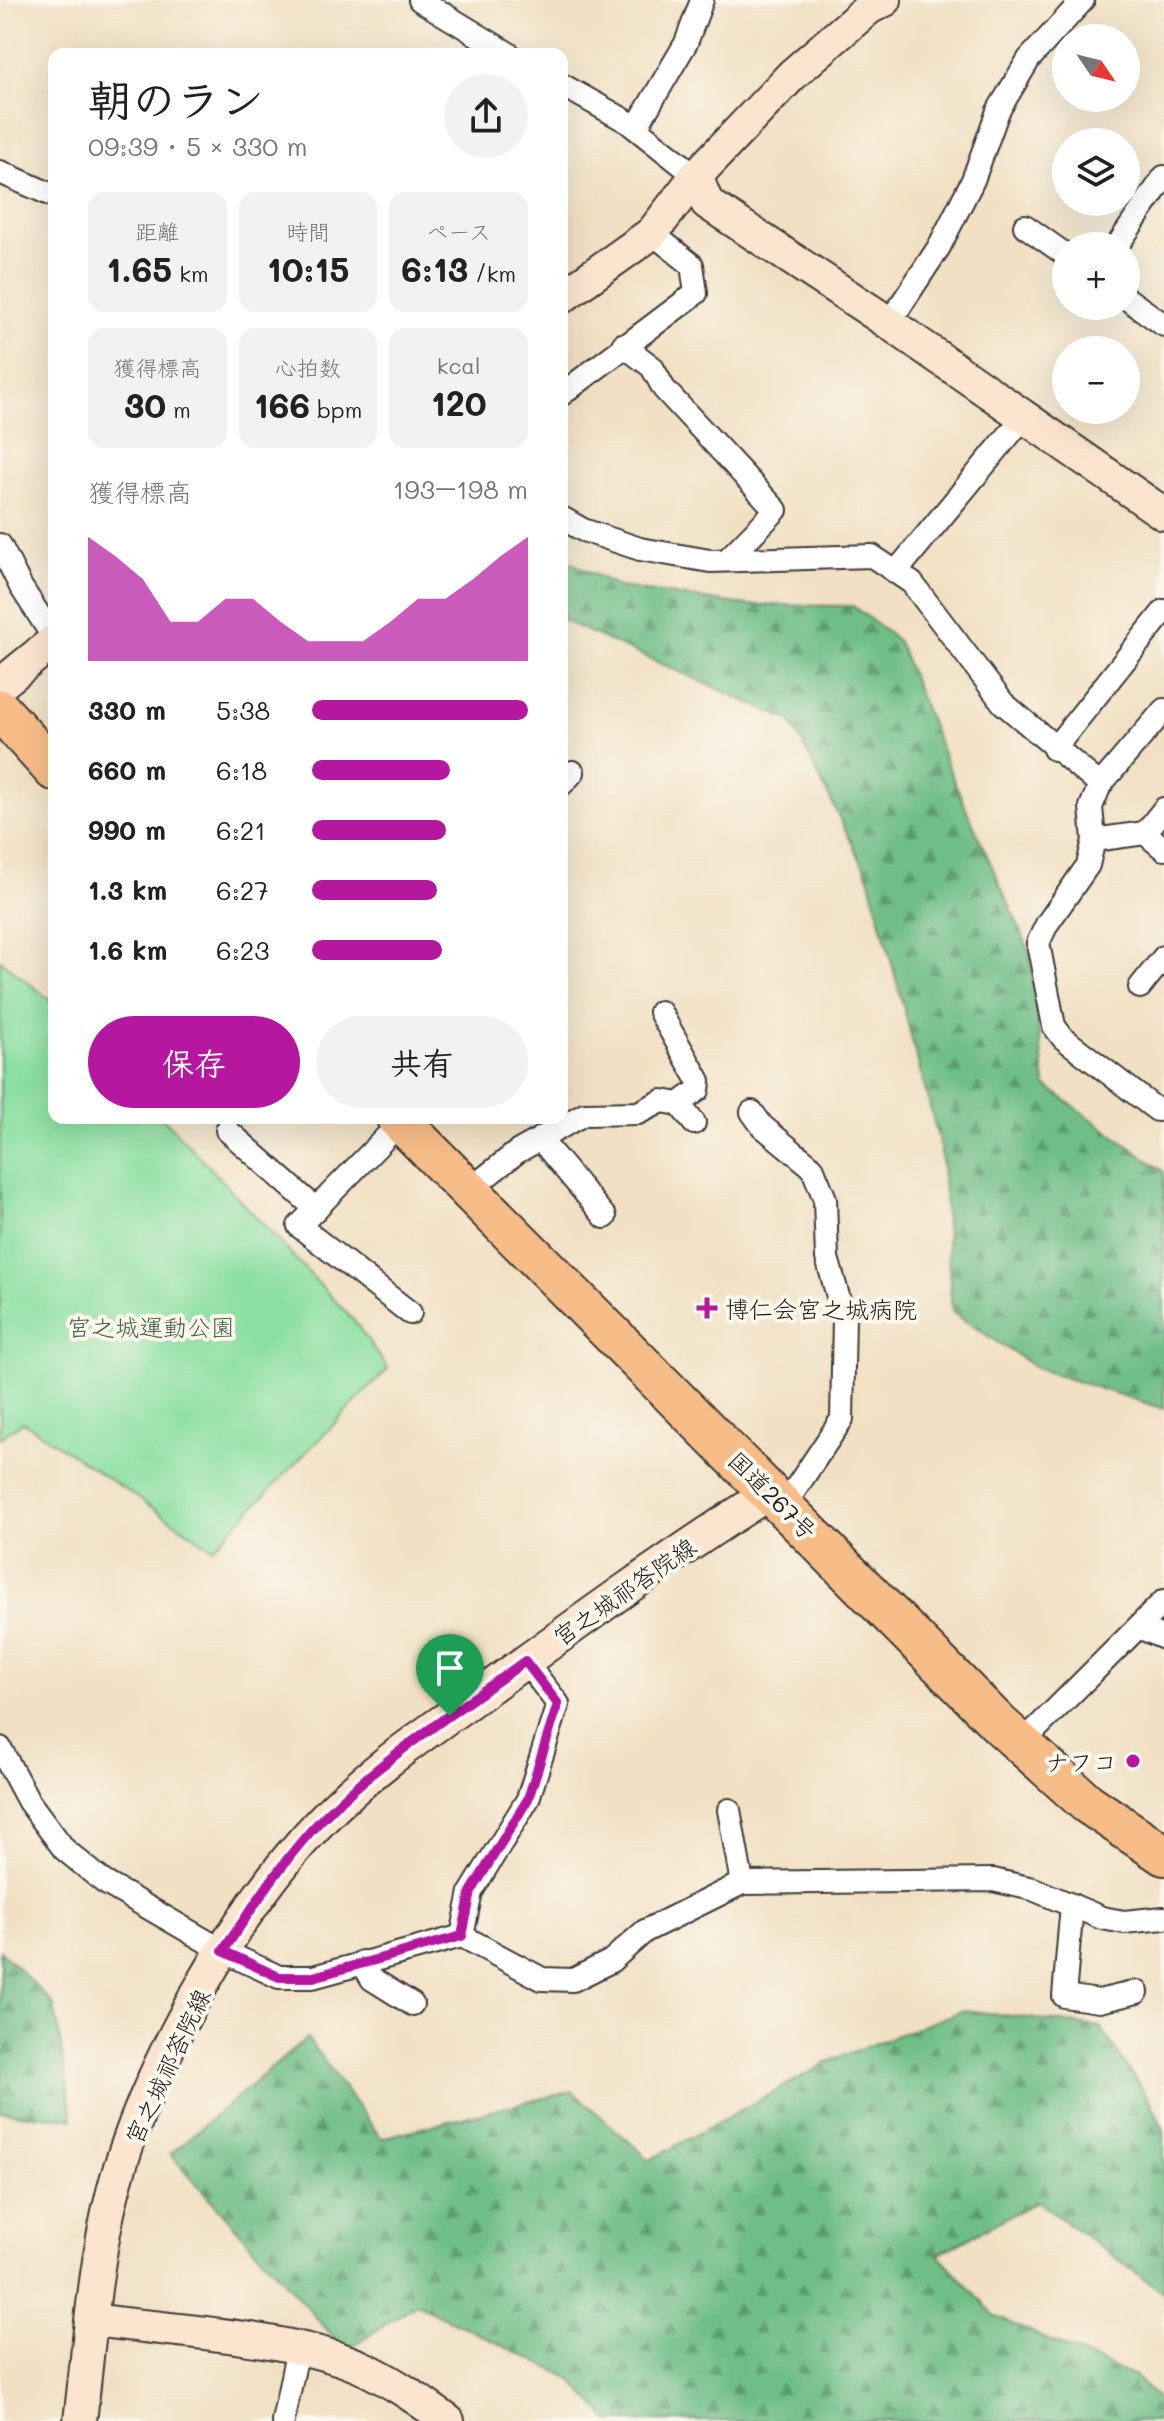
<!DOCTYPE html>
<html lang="ja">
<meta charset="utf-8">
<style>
body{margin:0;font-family:Mali,"Klee One",sans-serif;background:#f2f2f2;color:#222;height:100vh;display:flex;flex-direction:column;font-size:30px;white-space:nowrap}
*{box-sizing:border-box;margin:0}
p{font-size:26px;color:#767676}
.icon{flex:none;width:44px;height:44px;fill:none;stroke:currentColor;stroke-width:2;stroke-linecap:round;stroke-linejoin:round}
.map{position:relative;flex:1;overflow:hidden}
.drawer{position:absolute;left:48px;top:48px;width:520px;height:1076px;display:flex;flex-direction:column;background:#fff;border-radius:16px;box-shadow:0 8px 32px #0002}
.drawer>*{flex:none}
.needle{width:52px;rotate:125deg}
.tools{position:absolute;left:1052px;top:24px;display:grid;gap:16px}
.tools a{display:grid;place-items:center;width:88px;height:88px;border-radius:50%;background:#fff;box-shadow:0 8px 32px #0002;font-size:40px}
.pin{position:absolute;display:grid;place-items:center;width:68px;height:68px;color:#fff;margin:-82px -34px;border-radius:50% 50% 50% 0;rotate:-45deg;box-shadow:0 0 8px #0007}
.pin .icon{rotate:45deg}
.round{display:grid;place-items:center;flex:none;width:84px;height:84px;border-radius:42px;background:#f2f2f2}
.headline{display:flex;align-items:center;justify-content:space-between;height:136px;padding:0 40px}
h1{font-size:44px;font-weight:800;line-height:60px}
.figures{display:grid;grid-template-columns:repeat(3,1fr);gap:12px;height:136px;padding:8px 40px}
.figures div{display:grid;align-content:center;border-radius:16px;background:#f2f2f2;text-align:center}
.figures b{font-size:34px;font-weight:800}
.figures small{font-size:22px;font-weight:400}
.figures p{font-size:22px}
.chart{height:224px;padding:16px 40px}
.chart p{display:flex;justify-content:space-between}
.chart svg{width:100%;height:144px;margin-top:8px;fill:#b5179e;opacity:.7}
.cta{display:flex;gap:16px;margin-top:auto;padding:16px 40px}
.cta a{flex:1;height:92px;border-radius:48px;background:#b5179e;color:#fff;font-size:32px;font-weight:800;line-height:92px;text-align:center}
.cta a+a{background:#f2f2f2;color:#222}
ul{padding:0 40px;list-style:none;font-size:26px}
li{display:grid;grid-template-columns:128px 96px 1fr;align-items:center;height:60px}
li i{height:20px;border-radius:10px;background:#b5179e}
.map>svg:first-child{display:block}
.forest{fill:url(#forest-firs);stroke:#466d52;stroke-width:2}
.park{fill:#8adfa1;stroke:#537e5e;stroke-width:2}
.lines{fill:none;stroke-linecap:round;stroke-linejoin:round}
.street-casing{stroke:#3c3935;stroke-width:26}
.secondary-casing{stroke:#3c3935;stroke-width:36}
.highway-casing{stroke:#3c3935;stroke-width:44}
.street{stroke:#fff;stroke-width:22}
.secondary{stroke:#fce5cf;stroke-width:32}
.highway{stroke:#f7bd88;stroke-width:40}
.route-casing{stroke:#fff;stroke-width:16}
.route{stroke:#b5179e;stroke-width:10}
.poi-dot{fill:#b5179e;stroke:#fbf7ec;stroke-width:3}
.labels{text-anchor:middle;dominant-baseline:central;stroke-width:8;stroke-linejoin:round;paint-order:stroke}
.poi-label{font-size:24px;fill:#1c1c1c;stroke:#fbf7ec;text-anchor:start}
.park-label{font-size:24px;fill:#42604b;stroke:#fbf7ec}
.street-label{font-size:24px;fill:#1c1c1c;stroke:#fbf7ec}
</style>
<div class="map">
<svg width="1164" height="2421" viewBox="0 0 1164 2421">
<defs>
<pattern id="forest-firs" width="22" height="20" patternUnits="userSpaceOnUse" patternTransform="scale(2)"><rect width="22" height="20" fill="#6fbe87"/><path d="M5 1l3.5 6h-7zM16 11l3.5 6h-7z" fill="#5a9a6e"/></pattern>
</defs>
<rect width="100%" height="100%" fill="#fbf7ec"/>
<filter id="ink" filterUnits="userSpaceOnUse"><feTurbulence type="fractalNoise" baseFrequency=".0125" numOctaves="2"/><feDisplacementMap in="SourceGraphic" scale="16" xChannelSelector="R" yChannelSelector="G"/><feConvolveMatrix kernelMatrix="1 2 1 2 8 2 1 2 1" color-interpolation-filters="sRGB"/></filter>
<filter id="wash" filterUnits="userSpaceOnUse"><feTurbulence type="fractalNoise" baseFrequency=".006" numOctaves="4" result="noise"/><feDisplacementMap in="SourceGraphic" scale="32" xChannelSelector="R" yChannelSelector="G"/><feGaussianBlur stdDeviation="1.8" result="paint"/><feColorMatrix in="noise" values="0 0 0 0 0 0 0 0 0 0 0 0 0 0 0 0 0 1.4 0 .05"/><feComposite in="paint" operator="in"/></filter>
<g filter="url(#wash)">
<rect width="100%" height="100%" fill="#f1e0c3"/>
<g class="forest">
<polygon points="562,558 619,587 746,605 853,606 898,641 953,779 1030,952 1045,1085 1164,1172 1164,1409 1038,1369 952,1312 941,1149 869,877 791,721 562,620"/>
<polygon points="0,1950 54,2005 73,2119 0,2112"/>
<polygon points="964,2010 1100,2027 1152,2104 1164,2130 1164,2293 1037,2201 938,2254 996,2317 1135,2377 1164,2405 1164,2421 610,2421 568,2377 416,2304 346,2351 170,2154 307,2038 381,2138 572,2091 650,2160 834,2059"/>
</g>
<polygon class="park" points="0,960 54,1003 54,1118 163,1118 354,1321 388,1369 213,1548 23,1422 0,1438"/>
</g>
<g filter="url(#ink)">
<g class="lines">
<g class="street-casing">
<g id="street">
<polyline points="420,0 509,54"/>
<polyline points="562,85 628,122 696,176"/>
<polyline points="636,128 686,43 702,0"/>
<polyline points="0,172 54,196"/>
<polyline points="1025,226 1066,255"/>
<polyline points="1117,246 1164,177"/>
<polyline points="1126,298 1164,325"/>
<polyline points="889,323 939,247 973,180 998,111 1029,59 1083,0"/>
<polyline points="623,345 652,367 664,389 776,510 727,560"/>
<polyline points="562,394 696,293 692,265 652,233"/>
<polyline points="562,518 583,530 640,549 710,561 872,556 912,583 1003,703 1100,785"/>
<polyline points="0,545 21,587 54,638"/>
<polyline points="896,572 1023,418"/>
<polyline points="1164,710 1100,785 1091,807 1094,840 1145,833 1164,849"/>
<polyline points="1054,749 1164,611"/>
<polyline points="562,784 573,772"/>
<polyline points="1145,833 1164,809"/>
<polyline points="1094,840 1088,865 1047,924 1038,943 1054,1026 1063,1038 1157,1110"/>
<polyline points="1140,987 1164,957"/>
<polyline points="679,1104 694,1123"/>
<polyline points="752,1112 762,1126 812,1167 825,1199 827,1258 844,1317 842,1419 784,1506"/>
<polyline points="401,1122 299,1226 410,1313"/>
<polyline points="227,1130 316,1209"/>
<polyline points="540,1139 605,1217"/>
<polyline points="469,1190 517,1152 584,1114 638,1113 662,1101 679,1104 698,1090 699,1081 660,1012"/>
<polyline points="1139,1627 1164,1638"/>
<polyline points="1021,1744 1164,1601"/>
<polyline points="0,1748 29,1802 64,1849 104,1882 223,1951 279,1977 313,1977 462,1936 542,1979 573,1980 611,1961 645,1931 742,1883 993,1880 1033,1889 1102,1918 1124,1922 1164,1918"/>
<polyline points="729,1810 742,1883"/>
<polyline points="1072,1905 1064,1996 1099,2001 1137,1992"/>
<polyline points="462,1936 471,1892 528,1799 558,1704 525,1661"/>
<polyline points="362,1962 372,1979 412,2004"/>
<polyline points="283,2421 298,2348"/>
</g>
</g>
<g class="secondary-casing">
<g id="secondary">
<polyline points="696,176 707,203 889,323 1164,514"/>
<polyline points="562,297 652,233 696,176 793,74 869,8 885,0"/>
<polyline points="0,685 54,641"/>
<path d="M93 2320C173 2331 286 2336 359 2366 391 2380 420 2401 448 2421"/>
<path d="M80 2421C90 2338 95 2248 120 2167 156 2052 238 1907 322 1820 371 1769 432 1729 489 1688 582 1620 674 1553 771 1492"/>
</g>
</g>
<g class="highway-casing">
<g id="highway">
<polyline points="0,710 54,770"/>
<polyline points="397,1118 999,1724 1087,1803 1164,1855"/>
</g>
</g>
<use href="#street" class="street"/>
<use href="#secondary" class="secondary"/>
<use href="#highway" class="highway"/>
</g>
</g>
<g class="lines" filter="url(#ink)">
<g class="route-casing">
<path id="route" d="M525 1661 558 1704 528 1799 471 1892 462 1936 313 1977H279L223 1951C254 1906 284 1858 322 1819 382 1758 456 1712 525 1661Z"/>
</g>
<use href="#route" class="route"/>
</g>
<g class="poi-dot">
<path d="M703 1296h8v8h8v8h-8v8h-8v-8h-8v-8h8z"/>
<circle cx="1133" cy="1761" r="8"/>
</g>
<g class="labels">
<g class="poi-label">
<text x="725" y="1308">博仁会宮之城病院</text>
<text x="1117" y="1761" text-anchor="end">ナフコ</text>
</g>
<g class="park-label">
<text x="151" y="1326">宮之城運動公園</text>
</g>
<g class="street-label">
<text transform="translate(773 1495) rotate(45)">国道267号</text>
<text transform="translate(624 1591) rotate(-35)">宮之城祁答院線</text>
<text transform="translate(167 2066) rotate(-65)">宮之城祁答院線</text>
</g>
</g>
</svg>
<div class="tools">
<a><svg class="needle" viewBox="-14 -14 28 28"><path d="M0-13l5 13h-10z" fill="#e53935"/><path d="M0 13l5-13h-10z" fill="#767676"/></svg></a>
<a><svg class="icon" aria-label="layers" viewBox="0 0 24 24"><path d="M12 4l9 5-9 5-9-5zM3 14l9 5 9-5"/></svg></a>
<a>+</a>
<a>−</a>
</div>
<div class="pin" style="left:450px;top:1716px;background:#1e9e55"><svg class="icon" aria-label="arrive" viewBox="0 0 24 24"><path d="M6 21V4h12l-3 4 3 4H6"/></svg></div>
<section class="drawer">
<div class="headline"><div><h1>朝のラン</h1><p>09:39 · 5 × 330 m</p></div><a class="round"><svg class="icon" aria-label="share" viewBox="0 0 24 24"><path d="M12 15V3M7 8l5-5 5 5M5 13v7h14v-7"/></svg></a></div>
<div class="figures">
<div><p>距離</p><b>1.65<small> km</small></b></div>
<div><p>時間</p><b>10:15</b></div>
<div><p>ペース</p><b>6:13<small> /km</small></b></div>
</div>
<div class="figures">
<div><p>獲得標高</p><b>30<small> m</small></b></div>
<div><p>心拍数</p><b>166<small> bpm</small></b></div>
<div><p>kcal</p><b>120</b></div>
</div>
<div class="chart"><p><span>獲得標高</span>193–198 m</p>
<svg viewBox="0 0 160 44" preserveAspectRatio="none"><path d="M0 44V6L10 12L20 19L30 32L40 32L50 25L60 25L70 32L80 38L90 38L100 38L110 32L120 25L130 25L140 19L150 12L160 6V44z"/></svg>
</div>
<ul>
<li><b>330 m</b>5:38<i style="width:100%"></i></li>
<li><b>660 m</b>6:18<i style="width:64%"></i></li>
<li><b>990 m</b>6:21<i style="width:62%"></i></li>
<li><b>1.3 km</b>6:27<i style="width:58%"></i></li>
<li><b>1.6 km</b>6:23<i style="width:60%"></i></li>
</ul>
<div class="cta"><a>保存</a><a>共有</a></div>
</section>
</div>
